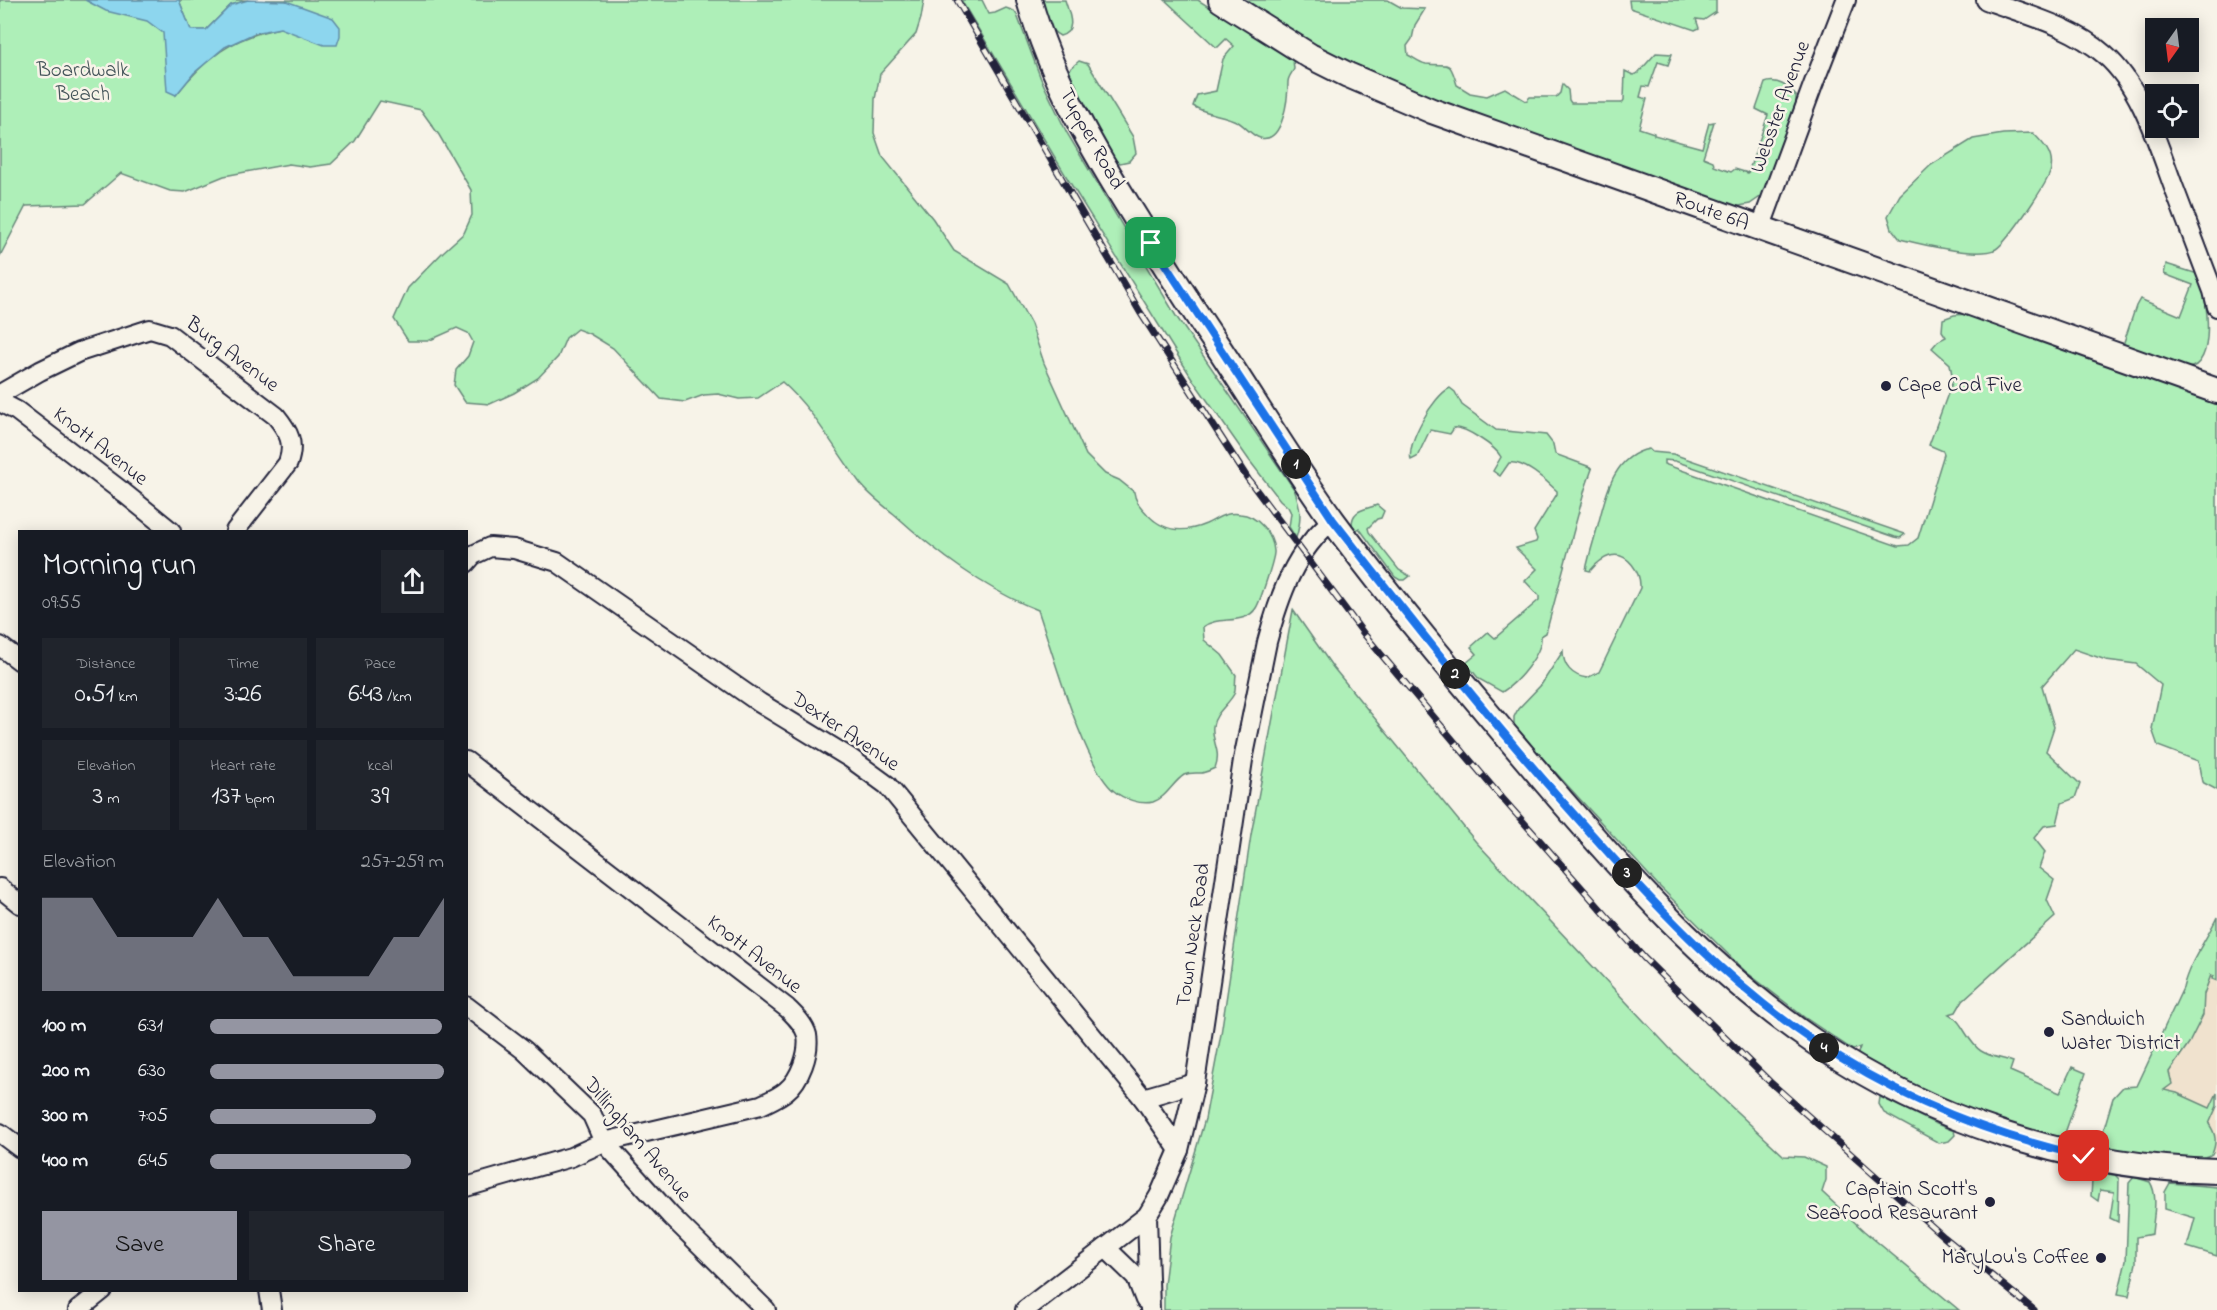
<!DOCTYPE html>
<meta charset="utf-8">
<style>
body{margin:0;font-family:"Indie Flower",sans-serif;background:#20242c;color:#f1f3f6;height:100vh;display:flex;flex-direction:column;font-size:22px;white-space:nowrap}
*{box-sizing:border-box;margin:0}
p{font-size:20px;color:#9ea1a6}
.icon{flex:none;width:33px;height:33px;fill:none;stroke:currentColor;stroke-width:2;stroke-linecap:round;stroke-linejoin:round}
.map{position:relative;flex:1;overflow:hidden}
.side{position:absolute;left:18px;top:530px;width:450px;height:762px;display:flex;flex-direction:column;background:#171b24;border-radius:0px;box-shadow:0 3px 15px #0003}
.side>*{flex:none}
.needle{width:39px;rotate:194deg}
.fabs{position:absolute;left:2145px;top:18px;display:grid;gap:12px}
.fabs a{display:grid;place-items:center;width:54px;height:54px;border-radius:0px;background:#171b24;box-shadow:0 3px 15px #0003;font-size:30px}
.pin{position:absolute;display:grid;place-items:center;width:51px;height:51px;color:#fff;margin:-26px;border-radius:12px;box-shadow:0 3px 9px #0006}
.km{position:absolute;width:30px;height:30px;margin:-15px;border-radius:50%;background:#222;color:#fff;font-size:16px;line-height:30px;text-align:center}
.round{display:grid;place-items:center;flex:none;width:63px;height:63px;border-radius:0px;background:#20242c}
.overview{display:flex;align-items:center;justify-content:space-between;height:102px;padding:0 24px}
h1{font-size:33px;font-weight:600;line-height:45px}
.metrics{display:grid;grid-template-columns:repeat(3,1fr);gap:9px;height:102px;padding:6px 24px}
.metrics div{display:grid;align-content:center;border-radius:0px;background:#20242c;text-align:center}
.metrics b{font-size:26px;font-weight:600}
.metrics small{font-size:16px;font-weight:400}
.metrics p{font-size:16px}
.chart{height:168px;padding:12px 24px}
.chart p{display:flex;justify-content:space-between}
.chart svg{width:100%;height:108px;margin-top:6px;fill:#9495a2;opacity:.7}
.button{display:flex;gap:12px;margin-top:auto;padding:12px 24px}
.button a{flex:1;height:69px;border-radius:0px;background:#9495a2;color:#111;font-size:24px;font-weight:600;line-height:69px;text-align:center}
.button a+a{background:#20242c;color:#f1f3f6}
ul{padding:0 24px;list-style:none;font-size:20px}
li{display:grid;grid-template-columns:96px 72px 1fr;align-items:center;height:45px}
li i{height:15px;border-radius:8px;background:#9495a2}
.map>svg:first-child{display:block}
.built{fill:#f0e2ce}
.green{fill:#aeefb8;stroke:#68887a;stroke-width:1.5}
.water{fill:#8dd6ee;stroke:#628ea6;stroke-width:1.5}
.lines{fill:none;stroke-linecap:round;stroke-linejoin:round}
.street-casing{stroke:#22223b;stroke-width:22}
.secondary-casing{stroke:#22223b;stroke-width:28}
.street{stroke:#f7f3e8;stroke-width:18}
.secondary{stroke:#f7f3e8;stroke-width:24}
.rail-casing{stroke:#22223b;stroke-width:7}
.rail{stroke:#f7f3e8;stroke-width:4.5;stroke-dasharray:14;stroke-linecap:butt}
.route-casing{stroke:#fff;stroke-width:12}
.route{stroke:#1a73e8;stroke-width:8}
.poi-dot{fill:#22223b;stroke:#f7f3e8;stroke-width:2}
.labels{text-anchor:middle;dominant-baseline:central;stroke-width:5;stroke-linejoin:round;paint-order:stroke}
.park-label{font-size:21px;fill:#45555a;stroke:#f7f3e8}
.street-label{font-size:21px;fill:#22223b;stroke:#f7f3e8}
.poi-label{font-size:21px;fill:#22223b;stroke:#f7f3e8;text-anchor:start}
</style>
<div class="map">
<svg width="2217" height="1310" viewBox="0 0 2217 1310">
<rect width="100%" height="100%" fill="#f7f3e8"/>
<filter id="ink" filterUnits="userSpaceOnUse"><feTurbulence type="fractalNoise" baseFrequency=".0167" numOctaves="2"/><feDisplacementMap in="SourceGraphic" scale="12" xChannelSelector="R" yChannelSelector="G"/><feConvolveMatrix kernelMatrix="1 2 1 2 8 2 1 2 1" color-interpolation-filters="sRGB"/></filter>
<g filter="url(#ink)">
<polygon class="built" points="2217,947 2217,1153 2120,1146"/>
<g class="green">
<path d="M0 0H161L176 95C205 58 233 37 280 28L286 1 266 0H924L921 18 916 34 880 74 875 99 874 133 882 156 933 219 954 251 1009 284 1031 324 1044 363 1086 455 1105 474 1119 480 1134 492C1135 502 1142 508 1148 515 1164 532 1185 533 1206 524 1219 518 1224 512 1240 514 1257 515 1273 534 1274 551 1275 557 1260 602 1256 608 1245 626 1218 615 1203 627L1204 640 1222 655 1236 675C1235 680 1236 689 1234 694 1228 705 1215 713 1213 726 1211 743 1222 750 1215 768 1211 770 1206 772 1202 773 1195 773 1190 772 1184 775 1173 782 1166 798 1153 802 1141 805 1123 799 1114 791 1084 767 1052 650 1038 610 984 589 937 553 894 514 883 505 869 495 860 483 834 449 815 411 782 382L758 398 739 399 718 394 704 395 685 402 661 399 613 348 590 334 577 329 566 338 558 357 538 378 514 393 490 404 465 402 454 385 456 370 468 356 473 342 468 333 457 328 428 341H408L394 319 408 288 443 252 464 233 472 215 471 190 439 135 421 110 380 101 355 141 331 164 310 167 289 164 224 176 185 192 170 191 121 173 85 204 26 206 0 256Z"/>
<polygon points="179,0 248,0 231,5 206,30 191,30"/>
<path d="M961 0H982L989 14 995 13 1006 8 1014 11 1017 15 1041 79 1067 133 1176 316 1294 489C1301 507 1302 519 1296 538L1289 527 1291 513 1288 507 1280 500 1249 460 1193 380 1069 181Z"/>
<path d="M1041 0H1065C1069 13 1078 31 1060 36 1046 29 1045 14 1041 0Z"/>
<path d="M1165 0H1198L1293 60 1294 69C1292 73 1288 77 1288 82 1288 96 1284 144 1260 138 1252 136 1245 126 1238 122 1224 114 1207 115 1193 106L1197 95 1216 91 1223 59 1234 46 1226 39 1218 47H1216Z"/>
<path d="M1242 0H1388L1402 8 1425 9 1415 25 1412 39 1407 46 1408 55C1414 58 1420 63 1426 64 1450 67 1449 58 1457 85L1470 93 1487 96 1505 88 1526 101 1530 97H1556L1560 93 1562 84 1568 90 1569 100 1571 103H1622L1624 100 1625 71 1633 75 1638 73 1656 53 1672 54 1668 65 1658 62 1649 87 1643 86 1640 97 1647 99 1639 128 1654 133V135L1702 148 1709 123 1714 122 1703 157 1713 161 1714 166 1731 172 1735 169 1748 173 1768 115 1756 109 1765 83C1777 78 1789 87 1796 96V105L1763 195 1750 204 1734 207 1493 122 1417 92 1321 49Z"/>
<polygon points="1629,0 1716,0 1716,12 1704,20 1696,19 1699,28 1695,30 1630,8"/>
<path d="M1079 61 1088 64 1133 137 1136 153 1129 161 1120 163C1105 157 1077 92 1068 75L1070 69Z"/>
<path d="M2033 133C2043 143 2054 154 2051 169 2049 182 2007 242 1996 249 1978 259 1920 244 1900 239L1892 229 1888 216 1900 195 1931 165 1973 139 2003 134Z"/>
<path d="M2166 264 2198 274C2208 297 2217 367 2187 368L2123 345 2136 306 2140 299 2181 316 2193 285 2164 274Z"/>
<path d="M1968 314 2217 404V790L2202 782 2198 761 2158 746 2152 729 2161 685 2136 664 2106 660 2074 649 2042 686 2054 727 2046 751 2080 784 2075 798 2062 803 2057 824 2044 826 2034 838 2045 852 2039 868 2054 880 2047 900 2055 917 1963 1000 1956 1012 1949 1014C1963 1021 1967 1042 1981 1051 1990 1057 2003 1058 2013 1062L2010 1071 2060 1093 2072 1067 2086 1073 2065 1133 2060 1138 1992 1119 1922 1092 1857 1056 1860 1047 1853 1050 1804 1017 1745 971 1658 885 1526 740H1523L1514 728V717L1518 709 1541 685 1563 651C1563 666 1572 676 1587 678L1599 672 1640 588C1641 573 1628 551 1610 556 1603 558 1595 565 1590 571L1586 570C1589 555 1594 540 1598 525 1606 494 1613 456 1649 449L1652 452 1673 454 1905 534 1900 538 1895 537 1675 461 1664 460V464L1898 546 1909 545 1918 538 1944 454 1943 451 1929 445 1953 380 1950 364 1932 348 1938 341 1946 337 1942 331 1943 319 1954 315Z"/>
<path d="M1450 388 1455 392 1462 405 1496 430 1546 435 1553 444 1555 454 1590 467 1592 469 1585 489 1546 633 1541 636C1543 653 1517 683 1502 692L1479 679 1466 663 1477 654 1471 647 1488 632 1495 638 1539 600V596L1525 581 1537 569 1516 548 1536 542 1537 539 1534 531 1557 494V491C1547 481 1523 460 1509 463L1500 476 1493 471 1501 457C1496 447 1464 426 1454 428L1450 434 1430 430 1417 457 1411 460C1406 443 1434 395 1450 388Z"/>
<path d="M1377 505 1384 511 1381 518 1377 519 1368 528 1369 532 1399 570 1410 576 1405 580H1400L1395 577 1359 528 1356 531 1352 525C1352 509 1365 510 1377 505Z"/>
<polygon points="1293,610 1332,666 1476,842 1675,1054 1784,1156 1804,1157 1826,1167 1826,1180 1822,1192 1864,1231 1959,1310 1164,1310 1164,1285 1170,1237 1205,1119 1221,1034 1251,835"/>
<path d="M2217 917V981L2212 979 2214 976 2211 975 2204 994 2203 1015 2189 1043 2169 1072 2172 1084 2164 1090 2177 1093 2210 1108 2217 1093V1106L2209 1124C2216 1134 2217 1142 2212 1154 2198 1165 2132 1152 2112 1149L2102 1135 2113 1098 2123 1087 2137 1086 2183 988C2189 962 2206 941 2217 917Z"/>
<polygon points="1880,1097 1932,1122 1954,1131 1955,1135 1949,1141 1939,1143 1884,1113 1879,1104"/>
<polygon points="2099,1173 2115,1175 2119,1179 2118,1222 2110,1218 2114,1192 2100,1190 2098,1201 2091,1196 2092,1181"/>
<path d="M2134 1177 2150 1182C2159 1197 2153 1218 2152 1234L2136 1237V1263L2129 1296 2118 1294 2126 1261 2129 1183Z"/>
<polygon points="2170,1183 2217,1187 2217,1256 2187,1247 2195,1218 2165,1209 2165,1192"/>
</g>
<polygon class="water" points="85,0 179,0 191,30 206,30 231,5 248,0 286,1 333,18 340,27 340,36 337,45 324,45 280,28 255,33 225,47 194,73 176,95 167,91 163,33 147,21 106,11"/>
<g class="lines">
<g class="street-casing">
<g id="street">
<path d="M1986 0C2027 15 2072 26 2105 55 2141 86 2158 145 2174 188 2187 223 2200 257 2213 291L2217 307"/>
<polyline points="1760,229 1813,85 1846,0"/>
<path d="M0 394 40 371 79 352 150 329 170 335 276 416C289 432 295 443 288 463L235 531"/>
<polyline points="0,402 17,411 124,493 171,531"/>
<polyline points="466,563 473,555 490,547 514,549 557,562 760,703 850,758 887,785 1143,1098 1195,1083"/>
<polyline points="0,646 20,661"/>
<path d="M466 761 787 1008C795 1016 804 1024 807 1035 810 1053 800 1080 786 1091 779 1097 769 1101 761 1105L604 1142 571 1157 466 1187"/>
<polyline points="0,888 20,904"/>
<polyline points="466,1006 524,1050 592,1115 604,1142 670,1215 766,1310"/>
<polyline points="1143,1098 1179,1150"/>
<polyline points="0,1133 20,1148"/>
<polyline points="1147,1216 1150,1310"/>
<polyline points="1106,1248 1136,1277 1145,1300"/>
<polyline points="269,1290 272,1310"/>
<polyline points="78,1310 103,1290"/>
<path d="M1025 1310 1147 1216 1159 1196 1179 1150 1195 1083 1243 760 1267 642C1279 597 1295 550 1333 520"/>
</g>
</g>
<g class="secondary-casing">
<g id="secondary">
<path d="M1029 0C1052 80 1093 150 1137 220 1163 262 1189 304 1217 345 1256 404 1292 464 1333 521 1399 610 1472 695 1543 779 1624 874 1710 971 1813 1041 1931 1121 2074 1168 2217 1171"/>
<polyline points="1221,0 1310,56 1348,75 1432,111 2217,391"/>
</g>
</g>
<use href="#street" class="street"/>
<use href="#secondary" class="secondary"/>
<g class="rail-casing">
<polyline id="rail" points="957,0 1140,312 1248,479 1364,634 1495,790 1644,958 1770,1082 1944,1237 2034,1310"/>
</g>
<use href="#rail" class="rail"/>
</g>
</g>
<g class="lines" filter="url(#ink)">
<g class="route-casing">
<path id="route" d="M1151 243 1333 520C1418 629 1504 738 1597 840 1663 914 1733 987 1815 1042 1897 1097 1989 1135 2084 1156"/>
</g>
<use href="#route" class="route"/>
</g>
<g class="poi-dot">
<circle cx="1886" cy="386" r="6"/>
<circle cx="2049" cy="1032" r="6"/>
<circle cx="1990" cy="1202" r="6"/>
<circle cx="2101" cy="1258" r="6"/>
</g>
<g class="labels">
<g class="park-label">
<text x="83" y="71">Boardwalk<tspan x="83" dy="24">Beach</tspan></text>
</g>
<g class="street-label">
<text transform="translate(1781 107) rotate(-70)">Webster Avenue</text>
<text transform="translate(1091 139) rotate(61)">Tupper Road</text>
<text transform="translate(1711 212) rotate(20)">Route 6A</text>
<text transform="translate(232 355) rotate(37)">Burg Avenue</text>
<text transform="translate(100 447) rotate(38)">Knott Avenue</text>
<text transform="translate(845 732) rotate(34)">Dexter Avenue</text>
<text transform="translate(1194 935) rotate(-82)">Town Neck Road</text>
<text transform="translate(754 955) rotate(38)">Knott Avenue</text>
<text transform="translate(637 1140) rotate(50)">Dillingham Avenue</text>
</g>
<g class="poi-label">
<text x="1898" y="386">Cape Cod Five</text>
<text x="2061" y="1020">Sandwich<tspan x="2061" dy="24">Water District</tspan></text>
<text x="1978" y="1190" text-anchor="end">Captain Scott's<tspan x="1978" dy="24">Seafood Resaurant</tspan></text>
<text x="2089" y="1258" text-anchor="end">MaryLou's Coffee</text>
</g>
</g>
</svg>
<div class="fabs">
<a><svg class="needle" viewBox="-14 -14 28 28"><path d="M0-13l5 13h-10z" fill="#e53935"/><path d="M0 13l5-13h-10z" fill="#9ea1a6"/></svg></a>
<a><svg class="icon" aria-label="locate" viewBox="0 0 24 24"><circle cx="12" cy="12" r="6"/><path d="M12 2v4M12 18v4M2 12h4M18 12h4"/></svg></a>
</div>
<div class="pin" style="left:1151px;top:243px;background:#1e9e55"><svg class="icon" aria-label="arrive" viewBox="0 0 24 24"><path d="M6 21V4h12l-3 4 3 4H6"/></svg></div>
<div class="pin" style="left:2084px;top:1156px;background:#d93025"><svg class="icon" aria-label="check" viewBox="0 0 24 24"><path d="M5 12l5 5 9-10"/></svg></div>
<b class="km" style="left:1296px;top:464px">1</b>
<b class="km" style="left:1455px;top:674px">2</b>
<b class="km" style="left:1627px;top:873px">3</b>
<b class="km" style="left:1824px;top:1048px">4</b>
<section class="side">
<div class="overview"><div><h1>Morning run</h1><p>09:55</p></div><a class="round"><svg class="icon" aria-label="share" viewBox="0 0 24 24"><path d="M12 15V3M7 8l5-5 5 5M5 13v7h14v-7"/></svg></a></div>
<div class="metrics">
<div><p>Distance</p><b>0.51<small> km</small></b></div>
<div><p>Time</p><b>3:26</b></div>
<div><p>Pace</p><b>6:43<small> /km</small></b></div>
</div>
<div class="metrics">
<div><p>Elevation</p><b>3<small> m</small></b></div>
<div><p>Heart rate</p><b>137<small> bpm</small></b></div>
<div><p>kcal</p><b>39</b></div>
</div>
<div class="chart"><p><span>Elevation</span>257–259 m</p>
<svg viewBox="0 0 160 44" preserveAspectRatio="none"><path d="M0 44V6L10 6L20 6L30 22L40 22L50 22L60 22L70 6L80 22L90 22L100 38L110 38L120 38L130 38L140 22L150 22L160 6V44z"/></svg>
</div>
<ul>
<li><b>100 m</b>6:31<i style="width:99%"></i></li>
<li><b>200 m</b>6:30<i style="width:100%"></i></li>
<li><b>300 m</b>7:05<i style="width:71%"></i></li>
<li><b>400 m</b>6:45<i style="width:86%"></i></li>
</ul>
<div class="button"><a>Save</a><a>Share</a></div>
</section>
</div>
